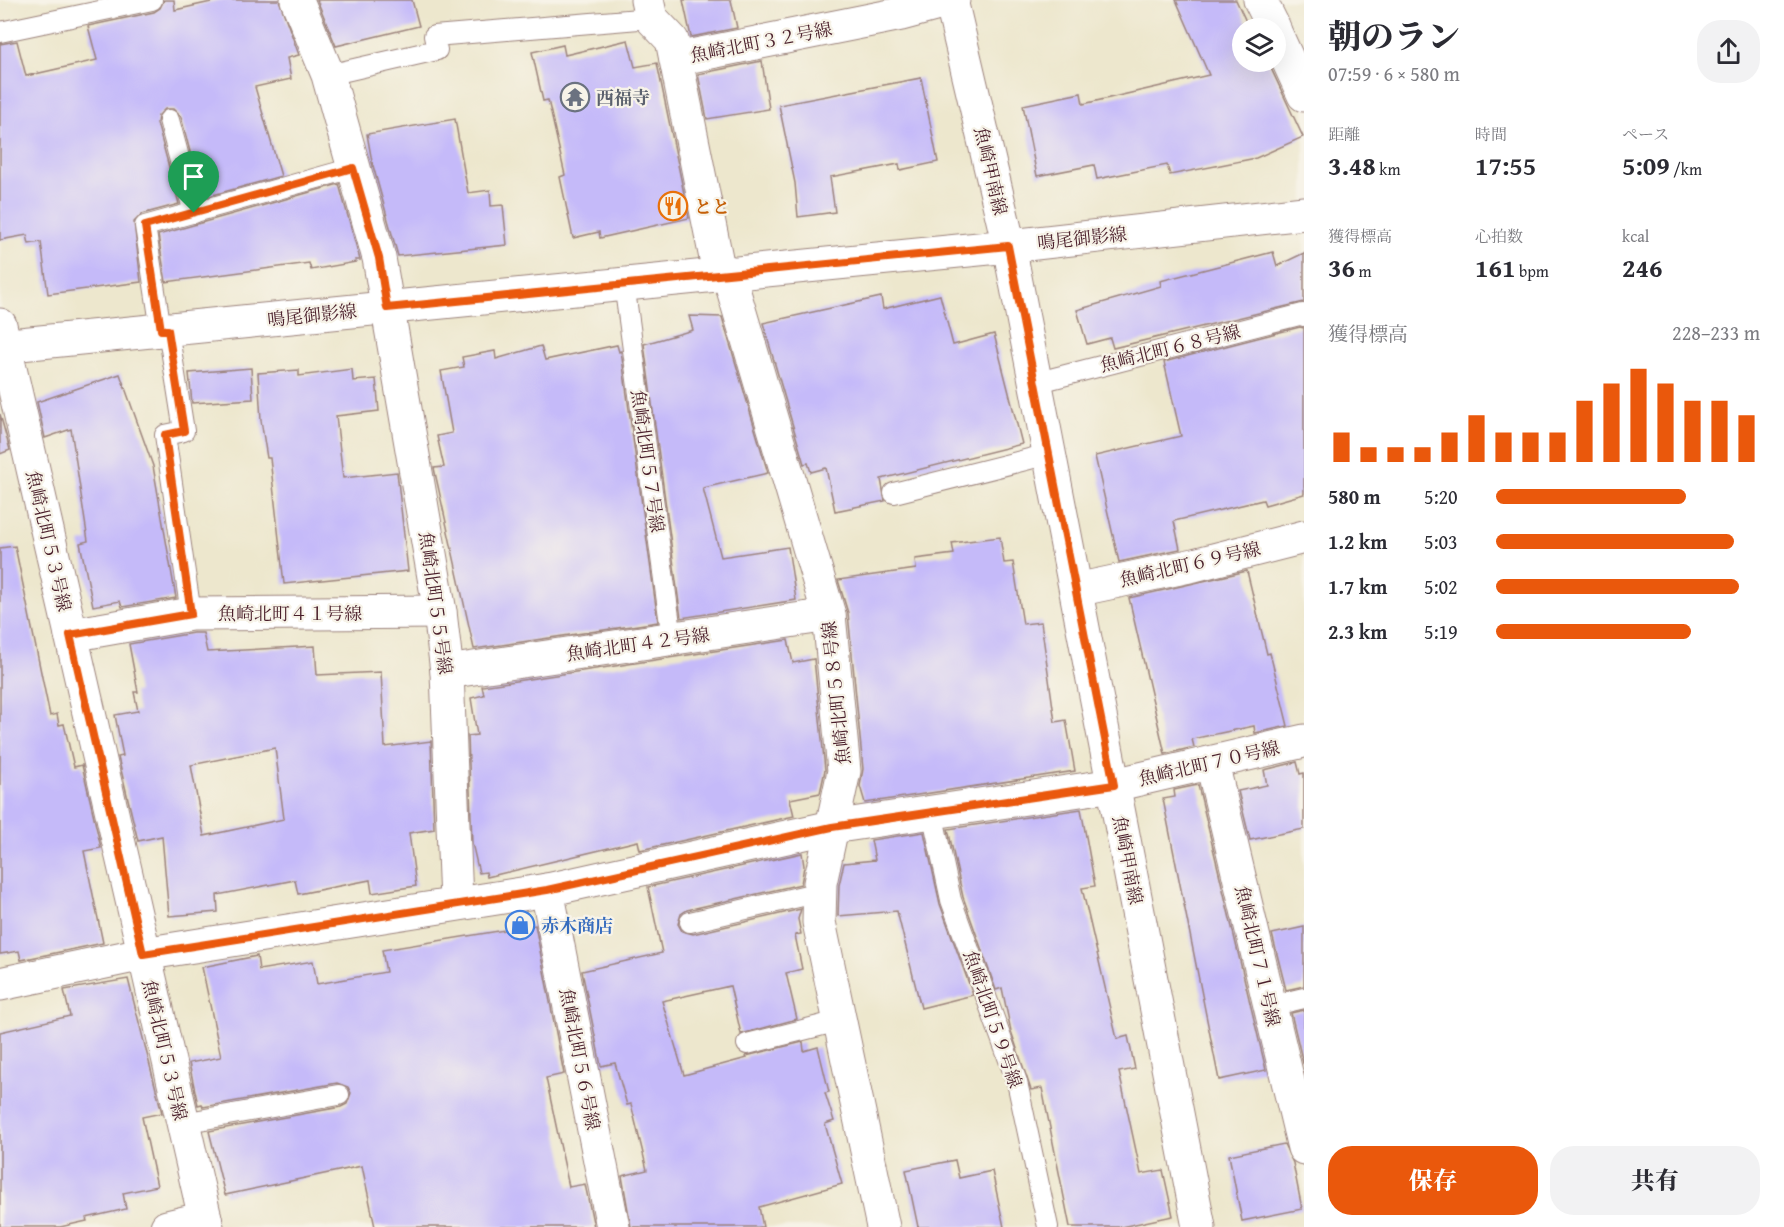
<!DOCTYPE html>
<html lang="ja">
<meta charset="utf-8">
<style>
body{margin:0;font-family:"Gentium Book Plus","Noto Serif JP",serif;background:#f2f2f3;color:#2b2b33;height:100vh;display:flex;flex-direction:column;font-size:22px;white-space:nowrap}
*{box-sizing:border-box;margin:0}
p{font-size:20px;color:#7c7c81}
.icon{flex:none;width:33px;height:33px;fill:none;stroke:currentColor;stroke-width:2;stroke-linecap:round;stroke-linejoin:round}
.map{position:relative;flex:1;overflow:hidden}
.drawer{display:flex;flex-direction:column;background:#fff;width:480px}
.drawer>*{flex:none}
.controls{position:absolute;left:1232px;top:18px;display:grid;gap:12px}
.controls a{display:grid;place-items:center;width:54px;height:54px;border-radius:50%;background:#fff;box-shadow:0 6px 24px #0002;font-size:30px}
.pin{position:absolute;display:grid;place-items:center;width:51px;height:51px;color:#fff;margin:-62px -26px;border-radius:50% 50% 50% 0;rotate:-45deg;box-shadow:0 0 6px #0007}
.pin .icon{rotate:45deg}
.round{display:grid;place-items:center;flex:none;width:63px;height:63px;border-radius:24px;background:#f2f2f3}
.headline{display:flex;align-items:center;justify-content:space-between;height:102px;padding:0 24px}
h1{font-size:33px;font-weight:800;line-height:45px}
.stats{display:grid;grid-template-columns:repeat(3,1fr);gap:9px;height:102px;padding:6px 24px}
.stats div{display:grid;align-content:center}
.stats b{font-size:26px;font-weight:800}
.stats small{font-size:16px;font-weight:400}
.stats p{font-size:16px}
.chart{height:168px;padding:12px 24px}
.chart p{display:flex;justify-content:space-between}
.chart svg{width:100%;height:108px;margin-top:6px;stroke:#ea580c;stroke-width:6}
.primary-button{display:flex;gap:12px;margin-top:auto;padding:12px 24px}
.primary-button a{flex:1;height:69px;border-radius:24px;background:#ea580c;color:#fff;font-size:24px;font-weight:800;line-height:69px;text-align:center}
.primary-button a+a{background:#f2f2f3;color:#2b2b33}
ul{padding:0 24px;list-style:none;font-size:20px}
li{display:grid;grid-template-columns:96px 72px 1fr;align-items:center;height:45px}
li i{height:15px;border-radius:8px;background:#ea580c}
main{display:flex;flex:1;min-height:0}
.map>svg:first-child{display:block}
.building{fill:#c5baf9;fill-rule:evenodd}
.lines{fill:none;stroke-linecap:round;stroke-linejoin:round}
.service-casing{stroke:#9c837c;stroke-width:22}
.minor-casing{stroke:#9c837c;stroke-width:35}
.tertiary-casing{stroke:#9c837c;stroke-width:35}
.service{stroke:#fff;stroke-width:20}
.minor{stroke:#fff;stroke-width:33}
.tertiary{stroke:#fff;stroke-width:33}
.route-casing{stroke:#fff;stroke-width:12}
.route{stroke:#ea580c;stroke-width:8}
.labels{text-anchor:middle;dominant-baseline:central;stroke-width:4.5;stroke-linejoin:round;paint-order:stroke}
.street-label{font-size:18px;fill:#4a1f2b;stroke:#f7f3e8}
.worship-label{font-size:18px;font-weight:bold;fill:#5b616d;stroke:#f7f3e8;text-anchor:start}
.food-label{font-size:18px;font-weight:bold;fill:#c56008;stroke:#f7f3e8;text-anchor:start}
.shop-label{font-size:18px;font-weight:bold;fill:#366cbe;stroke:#f7f3e8;text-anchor:start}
</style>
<main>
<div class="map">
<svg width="1304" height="1227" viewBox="0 0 1304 1227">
<rect width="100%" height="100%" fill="#f7f3e8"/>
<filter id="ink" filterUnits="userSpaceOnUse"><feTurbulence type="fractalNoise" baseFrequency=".0167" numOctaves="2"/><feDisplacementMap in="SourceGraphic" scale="12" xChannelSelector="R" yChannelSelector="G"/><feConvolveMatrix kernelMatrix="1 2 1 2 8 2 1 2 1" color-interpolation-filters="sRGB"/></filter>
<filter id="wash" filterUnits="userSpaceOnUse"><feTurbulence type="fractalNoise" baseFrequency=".008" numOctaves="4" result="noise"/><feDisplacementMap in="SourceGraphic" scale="24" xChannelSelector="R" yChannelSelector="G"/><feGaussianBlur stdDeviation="1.35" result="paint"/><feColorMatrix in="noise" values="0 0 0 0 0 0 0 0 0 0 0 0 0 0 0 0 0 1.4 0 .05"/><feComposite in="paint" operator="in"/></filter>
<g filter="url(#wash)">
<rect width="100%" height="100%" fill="#ede7cd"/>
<g id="blocks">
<g class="building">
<polygon points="164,0 174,0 175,10 220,0 279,0 299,55 287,58 291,79 255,87 281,176 202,198 181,117 173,109 165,109 158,116 157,123 179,204 142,214 134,222 141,282 48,294 41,242 29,244 27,235 0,240 0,44 17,41 26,76 97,60 88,26 154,12 160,8"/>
<polygon points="317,0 412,0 419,26 336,46"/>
<polygon points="683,0 731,0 737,28 691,37"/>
<polygon points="1176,0 1236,0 1249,28 1242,28 1242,62 1268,62 1303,137 1256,158 1170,175 1167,165 1097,179 1094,165 1037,176 1023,105 1081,93 1083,104 1209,75"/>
<polygon points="628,40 635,67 657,63 689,218 600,238 599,232 573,238 560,177 565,175 548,100 543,101 532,52 563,45 565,55"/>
<polygon points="762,61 769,109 707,119 698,74"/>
<polygon points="921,78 938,162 900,170 899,164 830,177 835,212 798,217 795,183 779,105"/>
<polygon points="455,119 468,193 490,190 491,206 503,205 507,245 398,256 372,162 367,134"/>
<polygon points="339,184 360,260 355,260 356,262 311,270 309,263 166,282 158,235"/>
<polygon points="1273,252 1277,266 1304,253 1304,302 1113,348 1110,338 1087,344 1077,310 1161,286 1160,281"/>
<polygon points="940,295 953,345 994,334 1022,444 881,479 885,501 835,511 826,468 811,472 808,463 804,464 763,323 881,297 883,309"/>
<polygon points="689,316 722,317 768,473 703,488 721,557 788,547 796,600 681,618 644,344 693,330"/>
<polygon points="1300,327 1304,328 1304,494 1265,505 1263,500 1174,521 1180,549 1119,562 1095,456 1181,436 1164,362"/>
<polygon points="617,345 619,352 621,351 658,622 474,649 434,468 444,467 437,436 452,433 441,371 464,367 462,357 495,351 496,359 541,346 545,360"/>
<polygon points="251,368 253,399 192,403 189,373"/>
<polygon points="352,369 353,381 376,379 379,411 336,416 343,478 397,472 408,571 284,584 270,458 267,458 261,420 258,373 299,370 299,376"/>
<polygon points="120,374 153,466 176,598 122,607 120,601 93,606 80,543 88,541 71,429 45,438 37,402"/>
<polygon points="0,414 10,450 0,454"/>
<polygon points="1000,537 1004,563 1013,562 1023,624 1041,622 1055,722 1066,720 1075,771 865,803 860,786 863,769 848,613 838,580 916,569 915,559 954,554 952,543"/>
<polygon points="15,546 50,716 57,714 59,725 64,724 74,767 82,765 101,848 84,851 103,943 21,960 19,951 0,954 0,548"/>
<polygon points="1247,571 1267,654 1270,653 1288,726 1255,733 1254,726 1192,739 1194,747 1165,754 1129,598"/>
<path d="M193 633H203L207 652 315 646 317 675 381 672 385 747 431 741 434 829 409 833 416 886 372 893 370 880 298 894 295 880 217 895 218 912 169 916 162 836 138 841 118 757 123 756 115 715 138 711 134 692H138L129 644ZM275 748 284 819 204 836 191 765Z"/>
<polygon points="788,640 793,663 814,659 825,770 820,793 790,799 794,816 640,850 638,841 487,877 486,872 479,873 472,843 468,736 477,735 471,698 484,695 482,686"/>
<polygon points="1297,762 1300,774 1304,773 1304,829 1250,840 1238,791 1267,785 1264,770"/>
<polygon points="1198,785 1266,1070 1219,1080 1163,799 1175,797 1174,790"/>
<polygon points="1081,809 1095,886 1082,888 1117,1039 1128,1036 1135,1069 1119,1072 1141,1174 1163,1170 1173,1216 1121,1227 1070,1227 1042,1088 1031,1090 1011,1031 1002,988 996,990 963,897 948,829"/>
<polygon points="924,832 940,904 973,995 921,1008 897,911 838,916 839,885 844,863 875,860 871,840"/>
<polygon points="802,853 804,866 801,884 687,910 681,914 678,924 682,931 693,934 801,909 798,919 801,934 795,935 802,969 786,973 797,1019 741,1034 730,986 662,1001 684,1075 747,1058 746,1056 803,1042 804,1051 818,1047 829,1092 825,1093 834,1121 825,1124 842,1184 759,1207 763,1227 631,1227 622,1176 647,1170 631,1104 627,1105 615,1063 601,1066 582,971 662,953 648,887"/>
<polygon points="535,925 564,1074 546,1078 569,1187 585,1184 594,1227 375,1227 362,1166 225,1195 209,1131 341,1107 347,1104 351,1093 348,1087 337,1083 203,1107 202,1104 198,1105 189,1063 221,1057 202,967 257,956 259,970 313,961 317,984 386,972 382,950"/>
<polygon points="1304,927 1304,986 1286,990 1272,934"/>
<polygon points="128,979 162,1113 142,1117 157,1186 123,1193 126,1209 86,1218 87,1221 60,1227 0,1227 0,1032 70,1016 64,990"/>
<polygon points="1304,1010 1304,1062 1303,1063 1291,1013"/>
<polygon points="1284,1144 1293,1163 1302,1209 1242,1221 1229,1155"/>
<polygon points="955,1160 959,1178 992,1171 1004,1227 918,1227 906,1170"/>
</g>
</g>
</g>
<g filter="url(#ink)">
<use href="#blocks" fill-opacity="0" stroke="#9c837c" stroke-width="1.5"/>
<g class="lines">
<g class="service-casing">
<g id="service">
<polyline points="0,32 152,0"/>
<polyline points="328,75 437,50 434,36 651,18"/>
<polyline points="169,120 194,213"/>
<polyline points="624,283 672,639"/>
<polyline points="161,330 145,226 353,168"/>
<polyline points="168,330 184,431 165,435 191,614"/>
<polyline points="1035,383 1303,314 1304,316"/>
<polyline points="894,493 1049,454"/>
<polyline points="932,812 951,900 1017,1082 1048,1227"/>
<polyline points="690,922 820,892"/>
<polyline points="1270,1006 1304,998"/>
<polyline points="747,1044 839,1021"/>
<polyline points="183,1123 339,1095"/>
</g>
</g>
<g class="minor-casing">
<g id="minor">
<polyline points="297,0 328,75 379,258 440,612 447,672 456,902"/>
<polyline points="647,0 651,18 672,40 719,273"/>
<polyline points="1260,0 1274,28"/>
<polyline points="1275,32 1304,95"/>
<polyline points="676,59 901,14 953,0"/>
<polyline points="728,272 829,615 844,771 820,883 819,922 883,1227"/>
<polyline points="0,325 207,1227"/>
<polyline points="1076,590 1194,565 1304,537"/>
<polyline points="71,635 191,614 440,612"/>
<polyline points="447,672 829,615"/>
<polyline points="1212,763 1304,1148"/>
<polyline points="547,890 613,1227"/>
<polyline points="0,984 143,954 547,890 832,827 1114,785 1304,741"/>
<polyline points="167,1227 205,1218"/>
</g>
</g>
<g class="tertiary-casing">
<g id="tertiary">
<polyline points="951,0 1009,246 1199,1227"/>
<polyline points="0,346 1009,246 1304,213"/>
</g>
</g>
<use href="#service" class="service"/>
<use href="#minor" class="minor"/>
<use href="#tertiary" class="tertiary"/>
</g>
</g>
<g class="lines" filter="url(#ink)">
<g class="route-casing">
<polygon id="route" points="353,168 379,258 387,308 1008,246 1114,785 832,827 547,890 143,954 70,635 191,614 165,435 184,431 168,330 161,330 145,226"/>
</g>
<use href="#route" class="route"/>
</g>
<defs>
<g id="temple-ring" transform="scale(1.5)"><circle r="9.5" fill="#f7f3e8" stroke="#6b7280" stroke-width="1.5"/><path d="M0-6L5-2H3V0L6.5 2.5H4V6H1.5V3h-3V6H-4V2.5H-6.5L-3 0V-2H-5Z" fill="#6b7280"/></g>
<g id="restaurant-ring" transform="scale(1.5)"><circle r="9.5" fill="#f7f3e8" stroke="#e8710a" stroke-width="1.5"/><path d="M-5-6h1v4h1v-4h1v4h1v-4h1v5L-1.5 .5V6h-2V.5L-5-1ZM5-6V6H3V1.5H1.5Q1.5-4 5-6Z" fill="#e8710a"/></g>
<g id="shop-ring" transform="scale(1.5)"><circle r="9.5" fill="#f7f3e8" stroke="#3f7fe0" stroke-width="1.5"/><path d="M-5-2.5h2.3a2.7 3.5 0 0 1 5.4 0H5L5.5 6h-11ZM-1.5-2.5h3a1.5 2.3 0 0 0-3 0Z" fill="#3f7fe0"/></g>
</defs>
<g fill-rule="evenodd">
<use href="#temple-ring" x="575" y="97"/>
<use href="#restaurant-ring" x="673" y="206"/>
<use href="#shop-ring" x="520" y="925"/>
</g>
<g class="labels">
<g class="street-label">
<text transform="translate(761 42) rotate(-11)">魚崎北町３２号線</text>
<text transform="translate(991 171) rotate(77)">魚崎甲南線</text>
<text transform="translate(1082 238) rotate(-6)">鳴尾御影線</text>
<text transform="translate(312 315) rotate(-6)">鳴尾御影線</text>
<text transform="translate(1170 348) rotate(-14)">魚崎北町６８号線</text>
<text transform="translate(648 461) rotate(82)">魚崎北町５７号線</text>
<text transform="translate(49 541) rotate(77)">魚崎北町５３号線</text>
<text transform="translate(1190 564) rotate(-13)">魚崎北町６９号線</text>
<text transform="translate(436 603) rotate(82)">魚崎北町５５号線</text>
<text x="290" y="613">魚崎北町４１号線</text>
<text transform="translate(638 644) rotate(-8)">魚崎北町４２号線</text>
<text transform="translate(836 693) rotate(-96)">魚崎北町５８号線</text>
<text transform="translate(1209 763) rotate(-13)">魚崎北町７０号線</text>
<text transform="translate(1128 860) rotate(79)">魚崎甲南線</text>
<text transform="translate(1258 956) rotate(77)">魚崎北町７１号線</text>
<text transform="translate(993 1019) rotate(71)">魚崎北町５９号線</text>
<text transform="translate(165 1050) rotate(77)">魚崎北町５３号線</text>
<text transform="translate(580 1059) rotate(79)">魚崎北町５６号線</text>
</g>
<g class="worship-label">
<text x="596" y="97">西福寺</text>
</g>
<g class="food-label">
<text x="694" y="206">とと</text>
</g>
<g class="shop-label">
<text x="541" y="925">赤木商店</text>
</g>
</g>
</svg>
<div class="controls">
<a><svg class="icon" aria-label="layers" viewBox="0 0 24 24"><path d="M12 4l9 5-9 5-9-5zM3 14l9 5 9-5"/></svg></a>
</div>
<div class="pin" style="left:194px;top:213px;background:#1e9e55"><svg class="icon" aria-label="arrive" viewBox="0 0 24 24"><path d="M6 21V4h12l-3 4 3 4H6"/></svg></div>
</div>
<section class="drawer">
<div class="headline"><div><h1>朝のラン</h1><p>07:59 · 6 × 580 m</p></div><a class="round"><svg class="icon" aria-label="share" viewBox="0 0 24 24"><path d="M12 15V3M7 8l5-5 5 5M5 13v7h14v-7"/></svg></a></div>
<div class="stats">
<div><p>距離</p><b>3.48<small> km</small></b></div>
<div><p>時間</p><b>17:55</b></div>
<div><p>ペース</p><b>5:09<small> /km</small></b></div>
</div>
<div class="stats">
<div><p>獲得標高</p><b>36<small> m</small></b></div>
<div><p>心拍数</p><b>161<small> bpm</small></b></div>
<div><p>kcal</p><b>246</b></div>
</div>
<div class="chart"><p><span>獲得標高</span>228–233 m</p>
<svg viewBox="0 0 160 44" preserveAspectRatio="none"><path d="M5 44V32M15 44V38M25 44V38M35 44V38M45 44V32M55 44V25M65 44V32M75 44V32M85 44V32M95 44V19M105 44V12M115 44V6M125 44V12M135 44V19M145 44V19M155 44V25"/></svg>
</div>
<ul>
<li><b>580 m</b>5:20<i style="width:72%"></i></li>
<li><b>1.2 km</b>5:03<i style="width:90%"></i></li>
<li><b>1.7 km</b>5:02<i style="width:92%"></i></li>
<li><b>2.3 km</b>5:19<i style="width:74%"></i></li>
</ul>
<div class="primary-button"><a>保存</a><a>共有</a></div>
</section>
</main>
